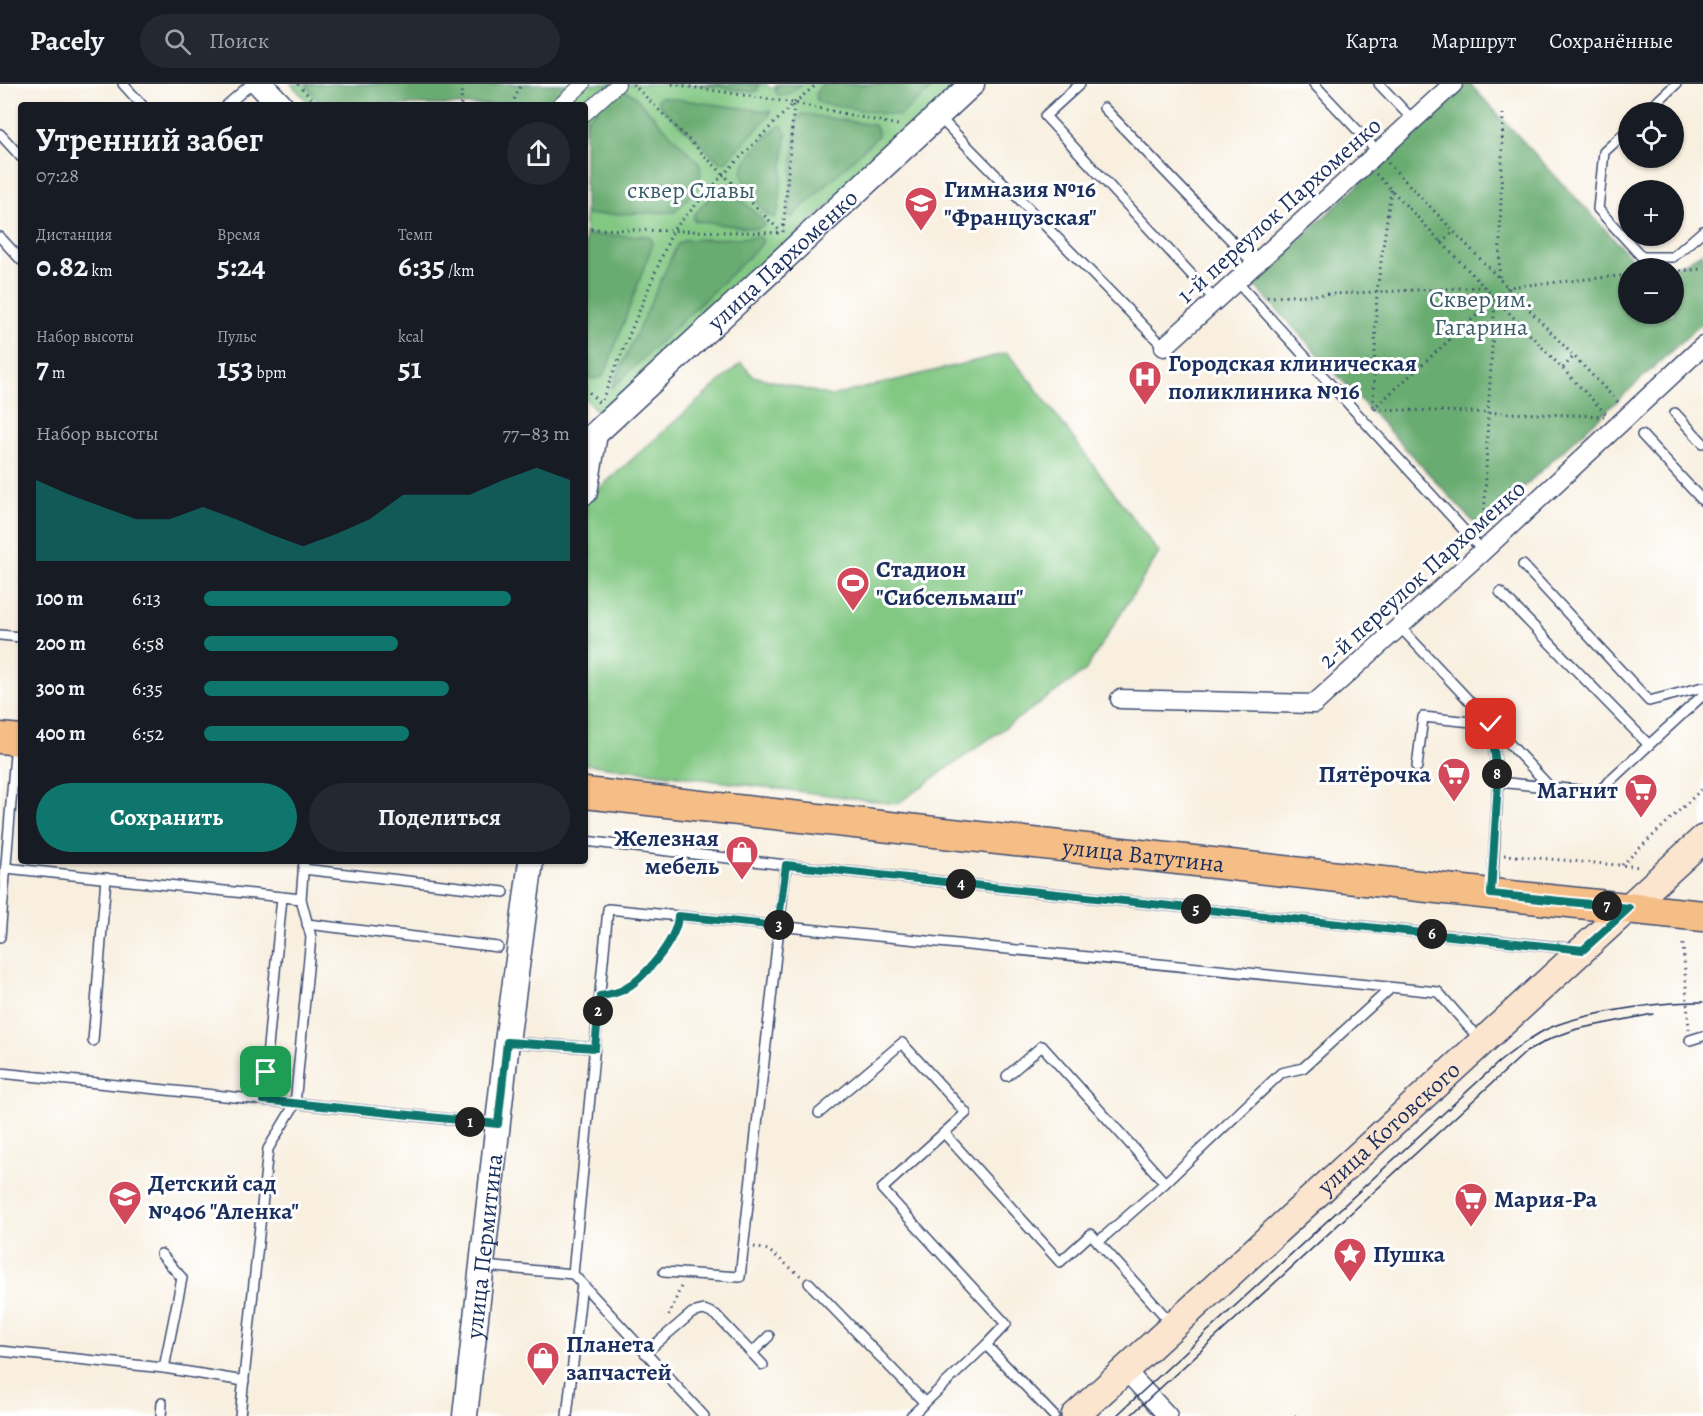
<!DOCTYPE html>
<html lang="ru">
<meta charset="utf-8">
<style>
body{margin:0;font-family:Alegreya,serif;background:#242831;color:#f1f3f6;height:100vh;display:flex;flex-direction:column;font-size:22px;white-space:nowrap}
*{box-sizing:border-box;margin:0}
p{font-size:20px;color:#9ea1a6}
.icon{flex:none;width:33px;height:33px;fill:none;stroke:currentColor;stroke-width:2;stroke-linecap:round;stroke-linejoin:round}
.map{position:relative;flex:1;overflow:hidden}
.drawer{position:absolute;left:18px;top:18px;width:570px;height:762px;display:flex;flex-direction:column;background:#171b24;border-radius:6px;box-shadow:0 2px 4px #0004}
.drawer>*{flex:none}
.buttons{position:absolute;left:1618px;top:18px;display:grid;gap:12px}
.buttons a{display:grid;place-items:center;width:66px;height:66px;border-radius:50%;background:#171b24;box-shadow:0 2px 4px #0004;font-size:30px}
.pin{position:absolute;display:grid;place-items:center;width:51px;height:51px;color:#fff;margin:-26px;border-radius:12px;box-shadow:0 3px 9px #0006}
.km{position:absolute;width:30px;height:30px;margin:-15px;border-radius:50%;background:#222;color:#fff;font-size:16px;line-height:30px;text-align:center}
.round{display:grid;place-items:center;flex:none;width:63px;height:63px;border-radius:32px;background:#242831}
.headline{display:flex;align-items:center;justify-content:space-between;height:102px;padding:0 18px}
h1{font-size:33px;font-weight:600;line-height:45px}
.metrics{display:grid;grid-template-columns:repeat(3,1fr);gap:9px;height:102px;padding:6px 18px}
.metrics div{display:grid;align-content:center}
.metrics b{font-size:30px;font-weight:600}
.metrics small{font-size:16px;font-weight:400}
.metrics p{font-size:16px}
.chart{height:168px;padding:12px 18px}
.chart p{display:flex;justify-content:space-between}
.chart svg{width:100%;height:108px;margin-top:6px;fill:#0f766e;opacity:.7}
.primary-button{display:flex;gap:12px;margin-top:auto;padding:12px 18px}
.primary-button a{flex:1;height:69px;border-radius:36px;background:#0f766e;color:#fff;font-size:24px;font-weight:600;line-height:69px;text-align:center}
.primary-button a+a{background:#242831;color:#f1f3f6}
ul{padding:0 18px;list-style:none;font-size:20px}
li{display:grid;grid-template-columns:96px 72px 1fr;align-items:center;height:45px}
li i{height:15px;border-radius:8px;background:#0f766e}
header{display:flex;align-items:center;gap:36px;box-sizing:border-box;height:84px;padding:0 30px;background:#171b24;border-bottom:2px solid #363941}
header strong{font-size:28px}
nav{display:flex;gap:33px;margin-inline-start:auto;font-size:21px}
.search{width:420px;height:54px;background:#242831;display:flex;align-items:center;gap:15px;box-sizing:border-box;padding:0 21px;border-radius:33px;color:#9ea1a6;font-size:22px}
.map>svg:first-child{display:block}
.green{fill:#82c883;stroke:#4e7c70;stroke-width:1.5}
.forest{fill:#69ac71;stroke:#426e68;stroke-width:1.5}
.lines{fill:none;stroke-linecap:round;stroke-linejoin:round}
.service-casing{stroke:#3c4c71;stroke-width:12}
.pedestrian-casing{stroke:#3c4c71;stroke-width:16}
.minor-casing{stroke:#3c4c71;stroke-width:21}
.tertiary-casing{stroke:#3c4c71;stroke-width:27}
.secondary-casing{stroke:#3c4c71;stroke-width:30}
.primary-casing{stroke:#3c4c71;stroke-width:33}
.path{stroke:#3c4c71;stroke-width:3;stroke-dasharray:1.5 4.5;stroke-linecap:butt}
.service{stroke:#fff;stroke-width:9}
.pedestrian{stroke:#fff;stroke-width:14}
.minor{stroke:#fff;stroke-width:18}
.tertiary{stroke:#fff;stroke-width:24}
.secondary{stroke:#fbe5cf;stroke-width:27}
.primary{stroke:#f6be87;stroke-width:30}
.tram{stroke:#1b2f5e;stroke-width:1.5}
.route-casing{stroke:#fff;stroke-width:12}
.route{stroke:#0f766e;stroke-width:8}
.labels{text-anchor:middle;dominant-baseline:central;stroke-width:6;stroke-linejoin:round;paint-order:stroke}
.poi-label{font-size:24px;font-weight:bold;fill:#1b2f5e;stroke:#fff;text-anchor:start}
.park-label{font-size:24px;fill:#3a5d69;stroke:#fff}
.street-label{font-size:24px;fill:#1b2f5e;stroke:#fff}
</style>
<header>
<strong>Pacely</strong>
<div class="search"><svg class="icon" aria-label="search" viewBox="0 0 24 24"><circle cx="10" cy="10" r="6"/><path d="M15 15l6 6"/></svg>Поиск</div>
<nav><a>Карта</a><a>Маршрут</a><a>Сохранённые</a></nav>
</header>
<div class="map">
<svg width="1703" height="1332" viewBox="0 0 1703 1332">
<rect width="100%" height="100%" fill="#fff"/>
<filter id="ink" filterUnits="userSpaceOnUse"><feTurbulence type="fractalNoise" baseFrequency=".0167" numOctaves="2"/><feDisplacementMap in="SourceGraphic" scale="12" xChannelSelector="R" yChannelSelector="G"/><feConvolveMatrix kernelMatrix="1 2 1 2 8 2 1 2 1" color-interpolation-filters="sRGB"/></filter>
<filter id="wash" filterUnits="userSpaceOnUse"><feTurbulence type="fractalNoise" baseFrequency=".008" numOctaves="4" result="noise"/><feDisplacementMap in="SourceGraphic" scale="24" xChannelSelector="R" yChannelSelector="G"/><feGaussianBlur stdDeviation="1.35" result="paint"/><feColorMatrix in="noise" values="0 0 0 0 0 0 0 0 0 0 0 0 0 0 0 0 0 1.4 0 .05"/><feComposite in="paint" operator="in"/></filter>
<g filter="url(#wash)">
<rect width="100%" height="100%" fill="#f8efdf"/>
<g class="green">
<polygon points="291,0 766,0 771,5 777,0 960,0 602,332 585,314 585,21 311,21"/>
<polygon points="1007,269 1029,295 1159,469 1085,587 897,720 585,680 585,417 741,279 753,292 831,312"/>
</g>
<g class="forest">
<polygon points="307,0 570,0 547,21 323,21 311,8"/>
<polygon points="698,0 759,0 757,7 752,8"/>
<polygon points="779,0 802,0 786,12 778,11 775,6"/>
<path d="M823 0H937L899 32 823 20 817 17C815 9 817 5 823 0Z"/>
<polygon points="1468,0 1470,0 1641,184 1629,184 1629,230 1674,230 1674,184 1663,184 1685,179 1703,168 1703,238 1479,444 1252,199"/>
<path d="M626 7 632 10 698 78C708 95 686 118 673 128L585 131V37C596 27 610 9 626 7Z"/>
<polygon points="660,13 764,27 770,27 769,32 724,79 720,78 659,21 657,15"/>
<polygon points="804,30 873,41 878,46 878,52 791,134 788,131 797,35 800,31"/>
<path d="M782 41 786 50 779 124 775 134C765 132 761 123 756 115 751 107 744 99 742 90 740 79 771 45 782 41Z"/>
<polygon points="723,99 760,133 765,141 756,145 695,137 693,134 694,131"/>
<polygon points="585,151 644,152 650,153 653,159 607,284 602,293 593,295 585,292"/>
<polygon points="760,153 763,157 760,162 611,305 677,161 684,156"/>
</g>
</g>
<g filter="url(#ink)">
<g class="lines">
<g class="service-casing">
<g id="service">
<polyline points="123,0 142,21"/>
<polyline points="1080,0 1045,32 1215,216"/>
<polyline points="1314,0 1378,68"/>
<polyline points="1379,0 1413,36"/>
<polyline points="227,21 251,0"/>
<polyline points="1104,24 1254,180"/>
<polyline points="1646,28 1676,0"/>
<polyline points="939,33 1164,263"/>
<polyline points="1629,45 1604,68 1598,125 1642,173 1673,173 1703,147"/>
<polyline points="0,50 21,73"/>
<polyline points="0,153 21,176"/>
<polyline points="1236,197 1483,467"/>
<polyline points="1675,329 1703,359"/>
<polyline points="1642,351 1703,417"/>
<polyline points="1523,481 1649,617 1703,603"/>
<polyline points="1500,508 1649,661"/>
<polyline points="1400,543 1550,703"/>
<polyline points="0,551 21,553"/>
<polyline points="1417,683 1423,633 1491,640 1498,698"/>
<polyline points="585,757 786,781 1575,865"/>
<polyline points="6,784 301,815"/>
<polyline points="303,785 504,808"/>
<polyline points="1492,806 1498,698 1598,708 1703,611"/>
<polyline points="307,840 498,863"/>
<polyline points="0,853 16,658"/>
<polyline points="1690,956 1703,952"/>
<polyline points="93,957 106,794"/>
<polyline points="507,958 595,964"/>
<polyline points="0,989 496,1040"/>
<polyline points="1007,992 1042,962 1165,1099 1098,1158"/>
<polyline points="263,1016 282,813"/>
<polyline points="819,1029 902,959 966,1029 882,1105 1006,1240 986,1261 1054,1332"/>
<polyline points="944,1049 1060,1178 1091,1150 1172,1240"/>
<polyline points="1165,1099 1281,989 1303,984 1391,904"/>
<polyline points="161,1170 182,1194 164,1284"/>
<polyline points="484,1182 573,1190 704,1332"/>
<polyline points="664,1188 740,1193 786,781"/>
<polyline points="573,1190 608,825 1438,908 1481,957"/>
<polyline points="809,1199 925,1319"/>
<polyline points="0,1267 164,1284 244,1297"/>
<polyline points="645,1269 692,1229 704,1226 716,1231 763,1281"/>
<polyline points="752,1269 769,1252"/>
<polyline points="161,1332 162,1319"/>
<polyline points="240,1332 268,1065 295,1020 311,853 301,815 304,777"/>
<polyline points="567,1332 582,1200"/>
<polyline points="911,1332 986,1261"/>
</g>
</g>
<g class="pedestrian-casing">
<g id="pedestrian">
<polyline points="560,21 583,0"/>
<polyline points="585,30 618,0"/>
</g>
</g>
<g class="minor-casing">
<g id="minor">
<polyline points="1164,263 1453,0"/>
<polyline points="1120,615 1314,620 1483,467 1703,262"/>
<polyline points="1125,1286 1168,1332"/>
</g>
</g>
<g class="tertiary-casing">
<g id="tertiary">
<polyline points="260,0 280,21"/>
<path id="s1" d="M595 350 972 0"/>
<polyline points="585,408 595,350"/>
<path id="s2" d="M465 1332 507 958 531 777"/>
</g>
</g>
<g class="secondary-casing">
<g id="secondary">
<path id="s3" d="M1075 1332 1703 755"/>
</g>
</g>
<g class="primary-casing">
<g id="primary">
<polyline points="0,654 21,656"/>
<path id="s4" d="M585 709 1491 810 1703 832"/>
</g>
</g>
<g class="path">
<polyline points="298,0 317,21"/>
<polyline points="633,0 781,148"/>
<polyline points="672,0 794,19 898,41"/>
<polyline points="461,21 462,0"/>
<polyline points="512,21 521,0"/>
<polyline points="1388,79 1618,318"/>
<polyline points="1376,90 1606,330"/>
<polyline points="1391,106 1377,207 1373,325 1604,332"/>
<polyline points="585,145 781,149"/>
<polyline points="783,148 794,20"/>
<polyline points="1441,158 1455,147"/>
<polyline points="1674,187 1703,185"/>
<polyline points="1499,193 1503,30"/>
<polyline points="1267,213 1484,203"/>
<polyline points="1563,284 1574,272"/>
<polyline points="585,304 600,320"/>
<polyline points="602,316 673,146 724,90 794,19 817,0"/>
<polyline points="1373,325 1508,203 1629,191"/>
<polyline points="1484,444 1488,330 1495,215"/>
<polyline points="1504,771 1641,783"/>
<polyline points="1622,781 1703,704"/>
<polyline points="1683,860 1689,945"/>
<path d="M610 910C636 903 669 867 677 842"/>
<polyline points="754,1163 768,1166 801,1192"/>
<polyline points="669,1232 682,1200"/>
<polyline points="1295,1332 1296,1332"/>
</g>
<use href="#service" class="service"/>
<use href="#pedestrian" class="pedestrian"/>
<use href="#minor" class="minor"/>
<use href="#tertiary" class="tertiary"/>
<use href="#secondary" class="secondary"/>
<use href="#primary" class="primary"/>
<g class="tram">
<path d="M1116 1332 1499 978C1514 966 1528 955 1545 946 1579 929 1665 917 1703 918"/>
<polyline points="1130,1332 1526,968 1552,954 1577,945 1653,930"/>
</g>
</g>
</g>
<g class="lines" filter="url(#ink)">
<g class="route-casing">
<path id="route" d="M266 988 263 1016 498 1040 507 958 595 964 600 912C608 911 616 909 623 906 644 895 677 856 678 832L778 842 786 781 1583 866 1629 824 1491 810 1498 698 1491 640"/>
</g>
<use href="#route" class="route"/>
</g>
<defs>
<g id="school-pin" transform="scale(1.725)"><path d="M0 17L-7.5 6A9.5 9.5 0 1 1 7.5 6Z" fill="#d1495b" stroke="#fff"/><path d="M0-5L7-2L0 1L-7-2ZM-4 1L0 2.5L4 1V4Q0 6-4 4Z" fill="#fff"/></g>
<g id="hospital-pin" transform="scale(1.725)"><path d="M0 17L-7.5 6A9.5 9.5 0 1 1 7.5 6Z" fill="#d1495b" stroke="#fff"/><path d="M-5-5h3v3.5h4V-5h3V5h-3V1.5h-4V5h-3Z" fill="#fff"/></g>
<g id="stadium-pin" transform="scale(1.725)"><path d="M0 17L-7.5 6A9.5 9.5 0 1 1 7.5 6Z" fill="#d1495b" stroke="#fff"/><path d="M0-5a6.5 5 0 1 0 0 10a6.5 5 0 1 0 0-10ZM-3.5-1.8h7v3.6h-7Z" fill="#fff"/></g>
<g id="supermarket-pin" transform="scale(1.725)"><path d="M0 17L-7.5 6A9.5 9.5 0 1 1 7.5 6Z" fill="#d1495b" stroke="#fff"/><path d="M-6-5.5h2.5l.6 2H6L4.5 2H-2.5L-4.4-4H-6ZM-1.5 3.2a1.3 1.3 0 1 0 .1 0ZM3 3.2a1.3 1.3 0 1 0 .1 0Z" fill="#fff"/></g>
<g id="shop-pin" transform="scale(1.725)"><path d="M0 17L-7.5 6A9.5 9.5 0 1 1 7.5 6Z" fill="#d1495b" stroke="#fff"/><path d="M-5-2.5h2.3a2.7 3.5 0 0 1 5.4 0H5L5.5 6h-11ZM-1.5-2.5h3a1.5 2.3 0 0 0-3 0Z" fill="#fff"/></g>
<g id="sight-pin" transform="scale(1.725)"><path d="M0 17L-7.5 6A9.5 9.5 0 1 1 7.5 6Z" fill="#d1495b" stroke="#fff"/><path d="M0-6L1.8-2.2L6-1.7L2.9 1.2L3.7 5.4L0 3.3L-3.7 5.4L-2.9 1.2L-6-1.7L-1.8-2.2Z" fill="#fff"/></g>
</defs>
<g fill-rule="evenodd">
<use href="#school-pin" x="921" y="119"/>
<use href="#hospital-pin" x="1145" y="293"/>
<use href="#stadium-pin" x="853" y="499"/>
<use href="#supermarket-pin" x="1454" y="690"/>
<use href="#supermarket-pin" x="1641" y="706"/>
<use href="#shop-pin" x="742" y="768"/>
<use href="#school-pin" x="125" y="1113"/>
<use href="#supermarket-pin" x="1471" y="1115"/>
<use href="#sight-pin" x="1350" y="1170"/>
<use href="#shop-pin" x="543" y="1274"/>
</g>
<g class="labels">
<g class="poi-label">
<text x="944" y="105">Гимназия №16<tspan x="944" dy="28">"Французская"</tspan></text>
<text x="1168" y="279">Городская клиническая<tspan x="1168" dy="28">поликлиника №16</tspan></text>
<text x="876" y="485">Стадион<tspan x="876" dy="28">"Сибсельмаш"</tspan></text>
<text x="1431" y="690" text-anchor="end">Пятёрочка</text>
<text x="1618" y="706" text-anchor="end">Магнит</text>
<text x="719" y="754" text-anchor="end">Железная<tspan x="719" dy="28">мебель</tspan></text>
<text x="148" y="1099">Детский сад<tspan x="148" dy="28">№406 "Аленка"</tspan></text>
<text x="1494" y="1115">Мария-Ра</text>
<text x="1373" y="1170">Пушка</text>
<text x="566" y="1260">Планета<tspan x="566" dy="28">запчастей</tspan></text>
</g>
<g class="park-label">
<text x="691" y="106">сквер Славы</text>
<text x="1481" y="215">Сквер им.<tspan x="1481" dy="28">Гагарина</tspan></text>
</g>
<g class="street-label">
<text transform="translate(1279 126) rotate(-42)">1-й переулок Пархоменко</text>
<text stroke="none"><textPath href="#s1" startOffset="256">улица Пархоменко</textPath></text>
<text transform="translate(1422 490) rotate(-42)">2-й переулок Пархоменко</text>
<text stroke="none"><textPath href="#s4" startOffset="562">улица Ватутина</textPath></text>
<text stroke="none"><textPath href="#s3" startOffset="426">улица Котовского</textPath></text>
<text stroke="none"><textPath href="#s2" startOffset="171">улица Пермитина</textPath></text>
</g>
</g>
</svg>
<div class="buttons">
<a><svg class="icon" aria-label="locate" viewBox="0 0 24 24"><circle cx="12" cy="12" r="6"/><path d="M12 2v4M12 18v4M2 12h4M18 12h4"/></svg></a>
<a>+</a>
<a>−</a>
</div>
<div class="pin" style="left:266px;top:988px;background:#1e9e55"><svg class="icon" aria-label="arrive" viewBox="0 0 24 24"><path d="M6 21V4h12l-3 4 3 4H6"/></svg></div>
<div class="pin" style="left:1491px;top:640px;background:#d93025"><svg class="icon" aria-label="check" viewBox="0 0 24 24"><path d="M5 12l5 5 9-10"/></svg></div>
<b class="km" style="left:470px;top:1038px">1</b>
<b class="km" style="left:598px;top:927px">2</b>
<b class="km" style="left:779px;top:841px">3</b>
<b class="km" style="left:961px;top:800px">4</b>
<b class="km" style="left:1196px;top:825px">5</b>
<b class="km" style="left:1432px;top:850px">6</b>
<b class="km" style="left:1607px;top:822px">7</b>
<b class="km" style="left:1497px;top:690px">8</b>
<section class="drawer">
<div class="headline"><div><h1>Утренний забег</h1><p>07:28</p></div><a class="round"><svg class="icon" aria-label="share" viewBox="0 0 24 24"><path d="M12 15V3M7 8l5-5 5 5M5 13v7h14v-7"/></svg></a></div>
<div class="metrics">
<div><p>Дистанция</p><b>0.82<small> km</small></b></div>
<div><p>Время</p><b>5:24</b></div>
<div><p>Темп</p><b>6:35<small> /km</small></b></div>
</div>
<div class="metrics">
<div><p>Набор высоты</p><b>7<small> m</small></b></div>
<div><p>Пульс</p><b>153<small> bpm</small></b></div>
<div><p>kcal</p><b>51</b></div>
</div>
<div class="chart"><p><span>Набор высоты</span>77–83 m</p>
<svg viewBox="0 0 160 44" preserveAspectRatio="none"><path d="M0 44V11L10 17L20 22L30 27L40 27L50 22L60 27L70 33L80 38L90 33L100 27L110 17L120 17L130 17L140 11L150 6L160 11V44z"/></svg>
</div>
<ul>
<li><b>100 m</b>6:13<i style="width:84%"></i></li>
<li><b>200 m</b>6:58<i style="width:53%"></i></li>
<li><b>300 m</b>6:35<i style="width:67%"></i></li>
<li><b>400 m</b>6:52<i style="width:56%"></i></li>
</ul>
<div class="primary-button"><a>Сохранить</a><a>Поделиться</a></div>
</section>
</div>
